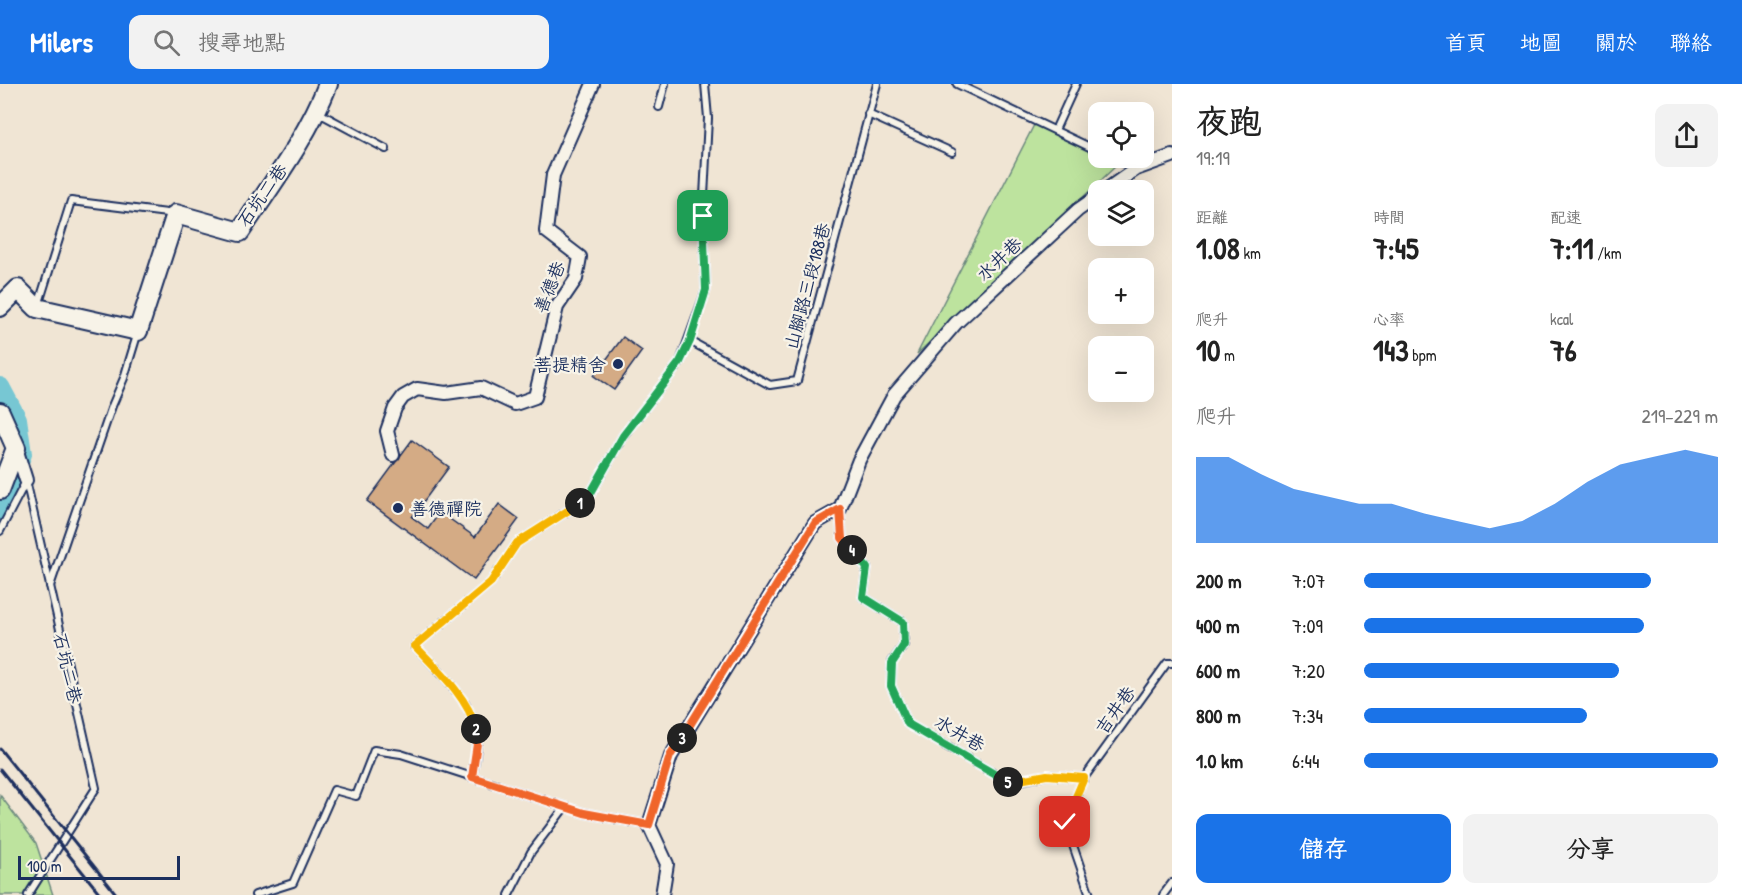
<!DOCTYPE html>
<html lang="zh-TW">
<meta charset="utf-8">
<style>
body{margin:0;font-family:"Patrick Hand","LXGW WenKai TC",sans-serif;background:#f2f2f2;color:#222;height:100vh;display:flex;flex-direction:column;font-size:22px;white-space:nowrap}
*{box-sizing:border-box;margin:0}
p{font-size:20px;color:#767676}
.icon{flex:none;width:33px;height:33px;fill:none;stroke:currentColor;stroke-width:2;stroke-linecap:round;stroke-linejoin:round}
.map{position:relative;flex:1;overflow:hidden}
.panel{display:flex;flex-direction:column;background:#fff;width:570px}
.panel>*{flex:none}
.fabs{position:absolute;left:1088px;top:18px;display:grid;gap:12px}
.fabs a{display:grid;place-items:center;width:66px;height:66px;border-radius:12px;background:#fff;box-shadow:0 6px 24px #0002;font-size:30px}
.scale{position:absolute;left:18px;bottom:15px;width:162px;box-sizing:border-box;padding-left:6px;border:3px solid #1b2f5e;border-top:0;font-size:16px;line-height:21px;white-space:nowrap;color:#1b2f5e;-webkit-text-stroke:4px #f7f3e8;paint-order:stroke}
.pin{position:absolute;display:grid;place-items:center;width:51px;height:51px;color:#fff;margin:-26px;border-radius:12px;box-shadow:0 3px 9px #0006}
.km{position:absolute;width:30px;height:30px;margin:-15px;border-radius:50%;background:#222;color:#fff;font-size:16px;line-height:30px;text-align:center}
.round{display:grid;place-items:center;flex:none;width:63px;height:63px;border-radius:12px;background:#f2f2f2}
.headline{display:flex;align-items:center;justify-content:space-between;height:102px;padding:0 24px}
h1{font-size:33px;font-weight:800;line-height:45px}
.metrics{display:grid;grid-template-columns:repeat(3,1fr);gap:9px;height:102px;padding:6px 24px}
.metrics div{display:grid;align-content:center}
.metrics b{font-size:30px;font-weight:800}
.metrics small{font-size:16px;font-weight:400}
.metrics p{font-size:16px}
.chart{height:168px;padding:12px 24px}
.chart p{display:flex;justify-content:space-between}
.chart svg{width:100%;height:108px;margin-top:6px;fill:#1a73e8;opacity:.7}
.button{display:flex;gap:12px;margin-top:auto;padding:12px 24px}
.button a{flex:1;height:69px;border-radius:12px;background:#1a73e8;color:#fff;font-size:24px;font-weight:800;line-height:69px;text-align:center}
.button a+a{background:#f2f2f2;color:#222}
ul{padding:0 24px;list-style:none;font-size:20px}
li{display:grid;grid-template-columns:96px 72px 1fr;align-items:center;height:45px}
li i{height:15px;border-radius:8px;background:#1a73e8}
header{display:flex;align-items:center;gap:36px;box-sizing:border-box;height:84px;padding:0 30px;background:#1a73e8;color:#fff}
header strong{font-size:28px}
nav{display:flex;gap:33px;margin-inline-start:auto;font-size:21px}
.search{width:420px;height:54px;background:#f2f2f2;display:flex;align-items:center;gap:15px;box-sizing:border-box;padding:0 21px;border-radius:12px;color:#767676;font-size:22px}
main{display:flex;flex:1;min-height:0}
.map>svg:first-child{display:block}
.green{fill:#bde39e;stroke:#6c897e;stroke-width:1.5}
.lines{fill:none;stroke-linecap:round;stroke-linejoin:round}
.river{stroke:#77c7d3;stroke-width:20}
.building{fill:#d4ab85;stroke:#1b2f5e;stroke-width:1.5}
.lane-casing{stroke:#1b2f5e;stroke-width:10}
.street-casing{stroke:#1b2f5e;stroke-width:16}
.secondary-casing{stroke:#1b2f5e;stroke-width:22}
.lane{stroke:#f7f3e8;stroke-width:6}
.street{stroke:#f7f3e8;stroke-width:12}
.secondary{stroke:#f7f3e8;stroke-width:18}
.rail{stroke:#1b2f5e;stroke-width:3}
.split-1-casing{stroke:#fff;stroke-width:12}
.split-2-casing{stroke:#fff;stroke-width:12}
.split-3-casing{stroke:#fff;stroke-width:12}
.split-4-casing{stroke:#fff;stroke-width:12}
.split-5-casing{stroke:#fff;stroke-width:12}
.split-6-casing{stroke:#fff;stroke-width:12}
.split-1{stroke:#22a559;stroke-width:8}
.split-2{stroke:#f5b400;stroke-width:8}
.split-3{stroke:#f0652b;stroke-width:8}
.split-4{stroke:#f0652b;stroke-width:8}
.split-5{stroke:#22a559;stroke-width:8}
.split-6{stroke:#f5b400;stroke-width:8}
.poi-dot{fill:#1b2f5e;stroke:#f7f3e8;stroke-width:2}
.labels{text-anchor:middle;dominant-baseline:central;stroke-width:4.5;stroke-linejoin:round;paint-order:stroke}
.street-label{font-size:18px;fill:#1b2f5e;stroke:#f7f3e8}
.poi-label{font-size:18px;fill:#1b2f5e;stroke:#f7f3e8;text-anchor:end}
</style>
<header>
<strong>Milers</strong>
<div class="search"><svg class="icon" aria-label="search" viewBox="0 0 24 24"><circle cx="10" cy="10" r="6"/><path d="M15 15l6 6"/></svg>搜尋地點</div>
<nav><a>首頁</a><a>地圖</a><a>關於</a><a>聯絡</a></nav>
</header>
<main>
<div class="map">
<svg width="1172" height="811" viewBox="0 0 1172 811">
<rect width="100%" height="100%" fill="#f0e5d4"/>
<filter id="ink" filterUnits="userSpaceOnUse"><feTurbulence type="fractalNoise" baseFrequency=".0167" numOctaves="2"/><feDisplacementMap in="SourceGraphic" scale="12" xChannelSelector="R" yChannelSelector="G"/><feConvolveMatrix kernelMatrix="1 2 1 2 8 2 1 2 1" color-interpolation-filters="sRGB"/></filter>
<g filter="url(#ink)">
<g class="green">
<polygon points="1035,39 1117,81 917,270"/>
<polygon points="0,711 36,759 53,811 0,811"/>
</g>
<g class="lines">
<polyline class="river" points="0,303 17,335 22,370 0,427"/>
</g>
<g class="building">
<polygon points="623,253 642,267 614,306 594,292"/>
<polygon points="412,356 449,383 412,433 428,445 440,428 475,453 499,420 519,435 474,496 367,417"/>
</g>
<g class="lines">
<g class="lane-casing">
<g id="lane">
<polyline points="957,0 1098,67"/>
<polyline points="659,23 665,0"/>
<polyline points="319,29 386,65"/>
<polyline points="868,30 952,68"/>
<polyline points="1055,46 1076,0"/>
<polyline points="1112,74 1136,85"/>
<polyline points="38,222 71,117 175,130"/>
<polyline points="690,257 770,301 797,297 877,0"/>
<polyline points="26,396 96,704 28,811"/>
<polyline points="840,426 842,454 867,484 863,513 903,538 904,561 892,578 891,602 908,640 1010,699 1047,691 1084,694 1065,738 1090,811"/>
<polyline points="0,447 26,397"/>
<polyline points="50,502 112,322 124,294 138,248"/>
<path d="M472 693C474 680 479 663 477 650 472 616 438 587 415 562L491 498 517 459 588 414 623 352 680 278 706 206 703 132 708 34 705 0"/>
<polyline points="1084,694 1167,579 1172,579"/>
<polyline points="255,811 293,799 334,706 356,712 374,666 401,670 584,729 649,741"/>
<polyline points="509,811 531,768 565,723"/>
<polyline points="1163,811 1172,799"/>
</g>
</g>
<g class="street-casing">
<g id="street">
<polyline points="1106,106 1136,85 1172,72"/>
<polyline points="16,364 26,396"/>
<polyline points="393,371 387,347 395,324 403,313 417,305 446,309 481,304 515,320 535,313 557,223 576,195 580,173 546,147 553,91 593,0"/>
<polyline points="662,811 667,780 649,741 671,672 815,439 840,425 859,376 894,311 956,239 1078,126 1098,112"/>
</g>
</g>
<g class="secondary-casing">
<g id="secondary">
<path d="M0 223 18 205 37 224 138 247 176 130 240 148C271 101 308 52 328 0"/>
<polyline points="0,328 16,364 0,406"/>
</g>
</g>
<use href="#lane" class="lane"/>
<use href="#street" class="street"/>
<use href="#secondary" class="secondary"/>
<g class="rail">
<polyline points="0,665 117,811"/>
<polyline points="0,685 101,811"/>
</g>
</g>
</g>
<g class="lines" filter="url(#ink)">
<g class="split-1-casing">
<polyline id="split-1" points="580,419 588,414 623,352 680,278 690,257 706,206 703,132"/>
</g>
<g class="split-2-casing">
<path id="split-2" d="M476 645C468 613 438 586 415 562L491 498 517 459 580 419"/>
</g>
<g class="split-3-casing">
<polyline id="split-3" points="476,645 478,653 472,693 584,729 649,741 670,672 682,654"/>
</g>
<g class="split-4-casing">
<polyline id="split-4" points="682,654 815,439 840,425 842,454 852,466"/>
</g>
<g class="split-5-casing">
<polyline id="split-5" points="852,466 867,484 863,513 903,538 904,561 892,579 891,602 908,640 1008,698"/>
</g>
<g class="split-6-casing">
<polyline id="split-6" points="1008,698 1047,691 1084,694 1065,738"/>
</g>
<use href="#split-1" class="split-1"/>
<use href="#split-2" class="split-2"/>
<use href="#split-3" class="split-3"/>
<use href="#split-4" class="split-4"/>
<use href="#split-5" class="split-5"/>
<use href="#split-6" class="split-6"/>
</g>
<g class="poi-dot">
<circle cx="618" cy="280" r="6"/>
<circle cx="398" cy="424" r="6"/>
</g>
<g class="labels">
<g class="street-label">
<text transform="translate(262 111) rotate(-55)">石坑二巷</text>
<text transform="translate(999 175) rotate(-43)">水井巷</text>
<text transform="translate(807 202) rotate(-75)">山腳路三段188巷</text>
<text transform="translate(549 203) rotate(-68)">善德巷</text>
<text transform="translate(68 584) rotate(77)">石坑二巷</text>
<text transform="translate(1115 626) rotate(-54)">吉井巷</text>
<text transform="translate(960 649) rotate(30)">水井巷</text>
</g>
<g class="poi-label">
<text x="606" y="280">菩提精舍</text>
<text x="410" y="424" text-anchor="start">善德禪院</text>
</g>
</g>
</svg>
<div class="fabs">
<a><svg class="icon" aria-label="locate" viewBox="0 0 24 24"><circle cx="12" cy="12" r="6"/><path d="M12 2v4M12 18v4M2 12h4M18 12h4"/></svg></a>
<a><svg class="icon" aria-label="layers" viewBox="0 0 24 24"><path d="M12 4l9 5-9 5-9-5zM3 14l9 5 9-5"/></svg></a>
<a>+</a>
<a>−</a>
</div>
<div class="scale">100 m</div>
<div class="pin" style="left:703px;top:132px;background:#1e9e55"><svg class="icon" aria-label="arrive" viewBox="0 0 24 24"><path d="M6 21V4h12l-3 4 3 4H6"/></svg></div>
<div class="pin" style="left:1065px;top:738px;background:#d93025"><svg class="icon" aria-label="check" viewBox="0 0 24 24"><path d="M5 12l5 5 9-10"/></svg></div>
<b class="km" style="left:580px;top:419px">1</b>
<b class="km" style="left:476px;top:645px">2</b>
<b class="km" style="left:682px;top:654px">3</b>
<b class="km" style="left:852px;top:466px">4</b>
<b class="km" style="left:1008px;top:698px">5</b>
</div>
<section class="panel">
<div class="headline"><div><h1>夜跑</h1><p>19:19</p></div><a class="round"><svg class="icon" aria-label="share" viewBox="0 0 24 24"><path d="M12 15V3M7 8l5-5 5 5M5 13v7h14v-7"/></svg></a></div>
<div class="metrics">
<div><p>距離</p><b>1.08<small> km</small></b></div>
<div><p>時間</p><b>7:45</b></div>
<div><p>配速</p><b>7:11<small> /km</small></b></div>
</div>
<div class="metrics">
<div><p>爬升</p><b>10<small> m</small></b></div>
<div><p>心率</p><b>143<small> bpm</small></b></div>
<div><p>kcal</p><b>76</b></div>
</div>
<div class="chart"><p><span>爬升</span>219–229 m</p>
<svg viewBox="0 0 160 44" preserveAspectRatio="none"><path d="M0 44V9L10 9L20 16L30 22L40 25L50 28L60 28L70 32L80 35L90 38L100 35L110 28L120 19L130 12L140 9L150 6L160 9V44z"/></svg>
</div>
<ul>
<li><b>200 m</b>7:07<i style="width:81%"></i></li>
<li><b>400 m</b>7:09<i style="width:79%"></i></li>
<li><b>600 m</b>7:20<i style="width:72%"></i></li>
<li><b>800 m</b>7:34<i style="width:63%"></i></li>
<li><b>1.0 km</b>6:44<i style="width:100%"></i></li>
</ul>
<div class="button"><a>儲存</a><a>分享</a></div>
</section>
</main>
